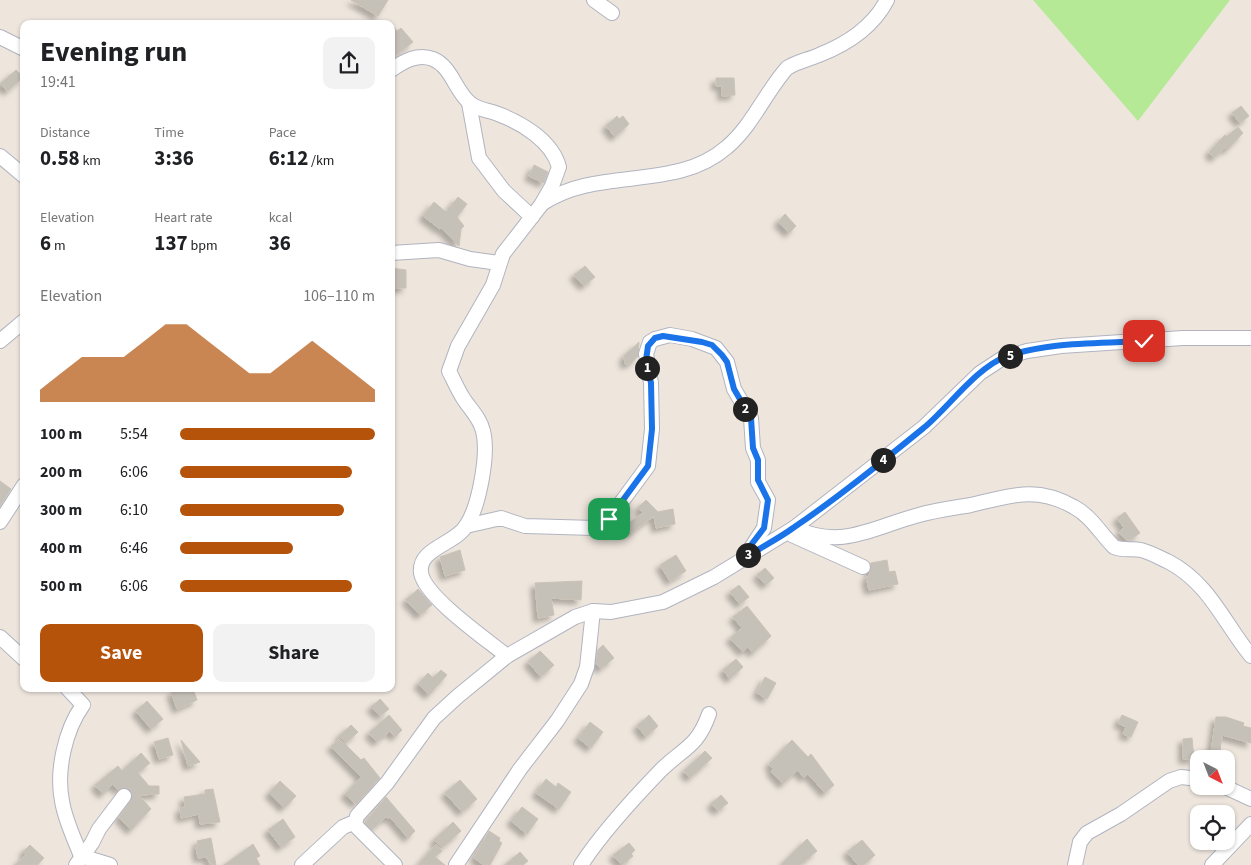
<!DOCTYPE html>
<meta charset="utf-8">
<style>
body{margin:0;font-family:"Source Sans 3",sans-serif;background:#f2f2f2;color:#202124;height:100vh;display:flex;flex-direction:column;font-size:19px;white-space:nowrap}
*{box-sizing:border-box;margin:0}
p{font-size:16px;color:#757577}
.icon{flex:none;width:28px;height:28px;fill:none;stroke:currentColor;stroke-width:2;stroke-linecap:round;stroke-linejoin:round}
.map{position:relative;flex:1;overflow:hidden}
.details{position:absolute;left:20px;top:20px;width:375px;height:672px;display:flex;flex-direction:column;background:#fff;border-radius:10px;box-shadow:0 1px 4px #0004}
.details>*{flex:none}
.needle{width:32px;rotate:138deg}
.controls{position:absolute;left:1190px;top:750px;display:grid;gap:10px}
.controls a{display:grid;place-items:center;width:45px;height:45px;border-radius:10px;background:#fff;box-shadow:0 1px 4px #0004;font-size:25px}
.pin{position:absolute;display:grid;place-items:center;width:42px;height:42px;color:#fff;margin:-21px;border-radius:10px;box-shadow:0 2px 8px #0006}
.km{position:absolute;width:25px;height:25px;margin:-12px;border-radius:50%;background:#222;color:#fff;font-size:14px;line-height:25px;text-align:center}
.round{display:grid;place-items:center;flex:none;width:52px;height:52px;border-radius:10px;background:#f2f2f2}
.summary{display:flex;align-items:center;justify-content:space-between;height:85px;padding:0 20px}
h1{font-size:28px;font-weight:700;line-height:38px}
.metrics{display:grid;grid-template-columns:repeat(3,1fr);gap:8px;height:85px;padding:5px 20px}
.metrics div{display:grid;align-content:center}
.metrics b{font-size:21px;font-weight:700}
.metrics small{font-size:14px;font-weight:400}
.metrics p{font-size:14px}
.chart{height:140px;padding:10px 20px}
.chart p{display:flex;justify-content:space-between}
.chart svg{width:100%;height:90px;margin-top:5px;fill:#b45309;opacity:.7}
.primary-button{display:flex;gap:10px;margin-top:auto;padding:10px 20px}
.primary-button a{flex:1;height:58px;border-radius:10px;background:#b45309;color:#fff;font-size:20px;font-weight:700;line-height:58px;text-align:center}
.primary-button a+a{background:#f2f2f2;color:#202124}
ul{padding:0 20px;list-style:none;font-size:16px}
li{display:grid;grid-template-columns:80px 60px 1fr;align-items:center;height:38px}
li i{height:12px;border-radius:6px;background:#b45309}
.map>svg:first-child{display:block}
.green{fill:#b5e996}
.building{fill:#c6c1b8;stroke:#cac2b6;filter:url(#shadow)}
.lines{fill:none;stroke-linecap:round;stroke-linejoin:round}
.minor-casing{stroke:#b1b4c0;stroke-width:16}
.minor{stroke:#fff;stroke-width:14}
.route-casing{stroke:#fff;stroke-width:10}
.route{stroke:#1a73e8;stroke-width:6}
</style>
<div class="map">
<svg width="1251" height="865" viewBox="0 0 1251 865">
<defs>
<filter id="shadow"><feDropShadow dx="-4.5" dy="4.5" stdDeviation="2.5" flood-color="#0004"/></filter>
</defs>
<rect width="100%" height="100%" fill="#eee6dd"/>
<polygon class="green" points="1033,0 1230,0 1138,121"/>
<g class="building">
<polygon points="351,0 388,0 378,16"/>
<polygon points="391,24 397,31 401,28 413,42 391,59"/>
<polygon points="16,70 23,77 8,91 0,84"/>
<polygon points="716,78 734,78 735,95 722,96 722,86 716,86"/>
<polygon points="1241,106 1249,116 1240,123 1232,113"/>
<polygon points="617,116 619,119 623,116 629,124 615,137 606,126"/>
<polygon points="1238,127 1243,133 1227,150 1225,148 1214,158 1209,152 1225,135 1226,137"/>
<polygon points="534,165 548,172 544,183 529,176"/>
<polygon points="458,197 467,204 457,217 464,226 461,229 459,246 441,228 440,229 423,216 434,202 446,212"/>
<polygon points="785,214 796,226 789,233 778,222"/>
<polygon points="585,266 595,277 584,286 574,275"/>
<polygon points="391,268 406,270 406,288 391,288"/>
<polygon points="639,342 638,356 631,363 625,364 624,356"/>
<polygon points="0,481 11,489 0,506"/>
<polygon points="646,500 658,512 673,509 675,524 656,528 654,516 631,533 626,525 643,513 638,508"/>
<polygon points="1125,512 1140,533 1130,540 1126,540 1119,532 1124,528 1117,518"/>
<polygon points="460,550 465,570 445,576 440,557"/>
<polygon points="676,555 686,571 670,581 660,565"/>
<polygon points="887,560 889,572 895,571 898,584 869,590 866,577 869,577 871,563"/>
<polygon points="765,568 774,578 766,585 757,575"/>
<polygon points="582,581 581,600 551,598 554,615 538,618 535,583"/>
<polygon points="739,585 749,597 740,604 730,592"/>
<polygon points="418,589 432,605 420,615 406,600"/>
<polygon points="747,606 771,636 753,653 748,647 743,652 730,638 742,628 733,617"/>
<polygon points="603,645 614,658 601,669 596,664 598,650"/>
<polygon points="540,651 554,665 541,677 528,662"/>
<polygon points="736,659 743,667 730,679 723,670"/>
<polygon points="441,670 447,675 429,695 418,684 428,673 433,678"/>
<polygon points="765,677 776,683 767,699 757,693"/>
<polygon points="179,689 193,689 197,700 177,709 171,692"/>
<polygon points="380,699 389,709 380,716 371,707"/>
<polygon points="147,701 163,719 151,729 136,711"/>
<polygon points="389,715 402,730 395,737 390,731 377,742 369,733"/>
<polygon points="649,715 658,726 646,737 637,726"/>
<polygon points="1122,715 1138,722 1131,737 1123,734 1126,727 1118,723"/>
<polygon points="1216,717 1226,717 1244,723 1243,726 1251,728 1251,743 1222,735 1219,759 1210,759"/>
<polygon points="590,722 603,732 591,748 578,738"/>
<polygon points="351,725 358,732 346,743 339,736"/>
<polygon points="168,738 173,755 159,759 154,742"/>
<polygon points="1192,738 1194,759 1183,759 1183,739"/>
<polygon points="340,739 361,760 364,758 380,778 356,804 345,794 361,777 331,746"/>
<polygon points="181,740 200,762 188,766"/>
<polygon points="792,740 808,757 811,754 834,785 825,793 808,774 804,778 798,770 783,784 771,771 773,769 769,764"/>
<polygon points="705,751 712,758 690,778 684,771"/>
<polygon points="141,753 150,763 138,773 149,786 159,786 159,794 139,795 151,809 131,830 119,817 133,798 130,789 125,787 118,790 113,784 103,794 95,785 118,766 122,771"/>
<polygon points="546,779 556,787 558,783 571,792 559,809 536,793"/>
<polygon points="460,780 477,799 462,812 445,793"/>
<polygon points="280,781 296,796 284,808 269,793"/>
<polygon points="213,789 220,822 200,824 199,814 181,818 180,808 185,807 184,797 205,794 205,790"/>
<polygon points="721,795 728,803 718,811 711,804"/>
<polygon points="386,797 415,831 408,838 390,817 388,819 386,817 372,830 365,822"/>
<polygon points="522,807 538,819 527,834 511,821"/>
<polygon points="283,819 295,837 281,847 268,830"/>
<polygon points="453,822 461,831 442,848 434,840"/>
<polygon points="489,831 500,838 499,841 502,843 490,865 484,865 474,858"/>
<polygon points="211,838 216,865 212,865 206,857 198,858 196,847 198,846 197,841"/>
<polygon points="807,839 817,851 800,865 781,865"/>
<polygon points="862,840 875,855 864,865 858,865 847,852"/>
<polygon points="629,843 635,850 631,854 633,856 622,865 613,855"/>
<polygon points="253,844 260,856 256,858 260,865 224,865"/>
<polygon points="436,844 442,851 435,857 445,865 418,865"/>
<polygon points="30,845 44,858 37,865 15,865 26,855 23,852"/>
<polygon points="520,852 528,861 523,865 505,865"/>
</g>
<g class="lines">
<g class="minor-casing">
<g id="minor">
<polyline points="594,0 612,13"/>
<polyline points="0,37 24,49"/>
<path d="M391 70C404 61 418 53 433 59 452 67 455 91 470 103 478 110 488 110 498 114 522 123 552 141 559 167L552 186 541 205 503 254 493 285 458 346 449 371C454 381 458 390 463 398 470 409 480 418 483 431 489 454 479 507 466 526 454 545 418 548 421 573 425 597 486 639 507 656"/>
<polyline points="469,103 479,158 504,191 532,217"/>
<polyline points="0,156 24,176"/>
<path d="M543 203C599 166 676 192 727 147 752 126 765 93 787 68 798 61 808 60 819 55 847 44 873 27 887 0"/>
<polyline points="391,253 439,250 470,259 499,263"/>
<polyline points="0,341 24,321"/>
<polyline points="0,522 24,485"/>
<polyline points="466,526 501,518 525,526 595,528 606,523 648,466 652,429 651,383 646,354 650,342 655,339 670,335 692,339 716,348 727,362 734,389 751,418 753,448 758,460 758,482 768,500 764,528 745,557"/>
<path d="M794 528C843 550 873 527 919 515 936 510 954 508 971 505 1010 496 1036 485 1074 507 1091 516 1101 534 1114 547 1123 551 1132 548 1141 550 1150 552 1160 558 1169 562 1209 583 1224 623 1251 656"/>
<polyline points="792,535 863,567"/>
<polyline points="0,637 24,659"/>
<path d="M68 689 83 705C65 730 56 771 62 801 65 820 74 838 81 856"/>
<polyline points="1223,786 1251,799"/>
<polyline points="81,856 110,865"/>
<polyline points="76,865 92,843 99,829 124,796"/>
<polyline points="302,865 343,827 355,822"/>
<polyline points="395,865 355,825 357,816 387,783 434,718 458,696 507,656 575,617 593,611 611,612 663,602 714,577 794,528 924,427 980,373 1003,358 1027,351 1061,346 1183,338 1251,338"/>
<polyline points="456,865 520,769 557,721 581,684 587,667 593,611"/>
<path d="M581 865C601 834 634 798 660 771 683 748 697 748 709 714"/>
<polyline points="1075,865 1080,842 1087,833 1121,814 1169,781 1181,777 1199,779"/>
<polyline points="1212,865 1251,824"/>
</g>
</g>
<use href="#minor" class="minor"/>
</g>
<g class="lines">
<g class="route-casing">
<path id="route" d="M609 519 648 466 652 429 651 383 646 360 648 346 655 338 663 336 702 342 712 345 722 355 727 362 734 389 751 418 753 448 758 460V480L768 500 764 528 751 545 745 558C761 547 778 539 793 528 839 497 883 461 926 426 949 406 978 367 1005 357 1048 341 1100 344 1144 341"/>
</g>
<use href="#route" class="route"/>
</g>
</svg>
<div class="controls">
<a><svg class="needle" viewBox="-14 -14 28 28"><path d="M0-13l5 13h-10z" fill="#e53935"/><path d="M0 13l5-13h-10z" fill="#757577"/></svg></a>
<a><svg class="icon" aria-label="locate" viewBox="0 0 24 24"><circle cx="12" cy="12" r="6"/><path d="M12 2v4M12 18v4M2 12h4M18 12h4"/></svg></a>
</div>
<div class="pin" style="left:609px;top:519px;background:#1e9e55"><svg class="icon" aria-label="arrive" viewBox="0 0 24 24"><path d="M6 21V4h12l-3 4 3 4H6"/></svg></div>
<div class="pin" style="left:1144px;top:341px;background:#d93025"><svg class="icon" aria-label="check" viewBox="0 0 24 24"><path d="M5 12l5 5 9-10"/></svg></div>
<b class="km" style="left:647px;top:368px">1</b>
<b class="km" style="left:745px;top:409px">2</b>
<b class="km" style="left:748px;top:555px">3</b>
<b class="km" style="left:883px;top:460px">4</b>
<b class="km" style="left:1010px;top:356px">5</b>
<section class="details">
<div class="summary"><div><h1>Evening run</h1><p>19:41</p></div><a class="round"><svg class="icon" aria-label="share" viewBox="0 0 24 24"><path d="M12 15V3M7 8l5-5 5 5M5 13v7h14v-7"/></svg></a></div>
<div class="metrics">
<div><p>Distance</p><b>0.58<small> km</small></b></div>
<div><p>Time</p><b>3:36</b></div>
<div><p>Pace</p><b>6:12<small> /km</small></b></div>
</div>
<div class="metrics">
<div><p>Elevation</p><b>6<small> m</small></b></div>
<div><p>Heart rate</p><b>137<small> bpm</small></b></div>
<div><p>kcal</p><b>36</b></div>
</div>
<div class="chart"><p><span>Elevation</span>106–110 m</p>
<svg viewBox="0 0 160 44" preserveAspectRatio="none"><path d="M0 44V38L10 30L20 22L30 22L40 22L50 14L60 6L70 6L80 14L90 22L100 30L110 30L120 22L130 14L140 22L150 30L160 38V44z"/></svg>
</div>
<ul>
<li><b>100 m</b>5:54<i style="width:100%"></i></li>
<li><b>200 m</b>6:06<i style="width:88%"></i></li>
<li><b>300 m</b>6:10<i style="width:84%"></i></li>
<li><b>400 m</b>6:46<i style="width:58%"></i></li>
<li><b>500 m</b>6:06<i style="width:88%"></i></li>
</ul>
<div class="primary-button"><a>Save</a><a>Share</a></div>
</section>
</div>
